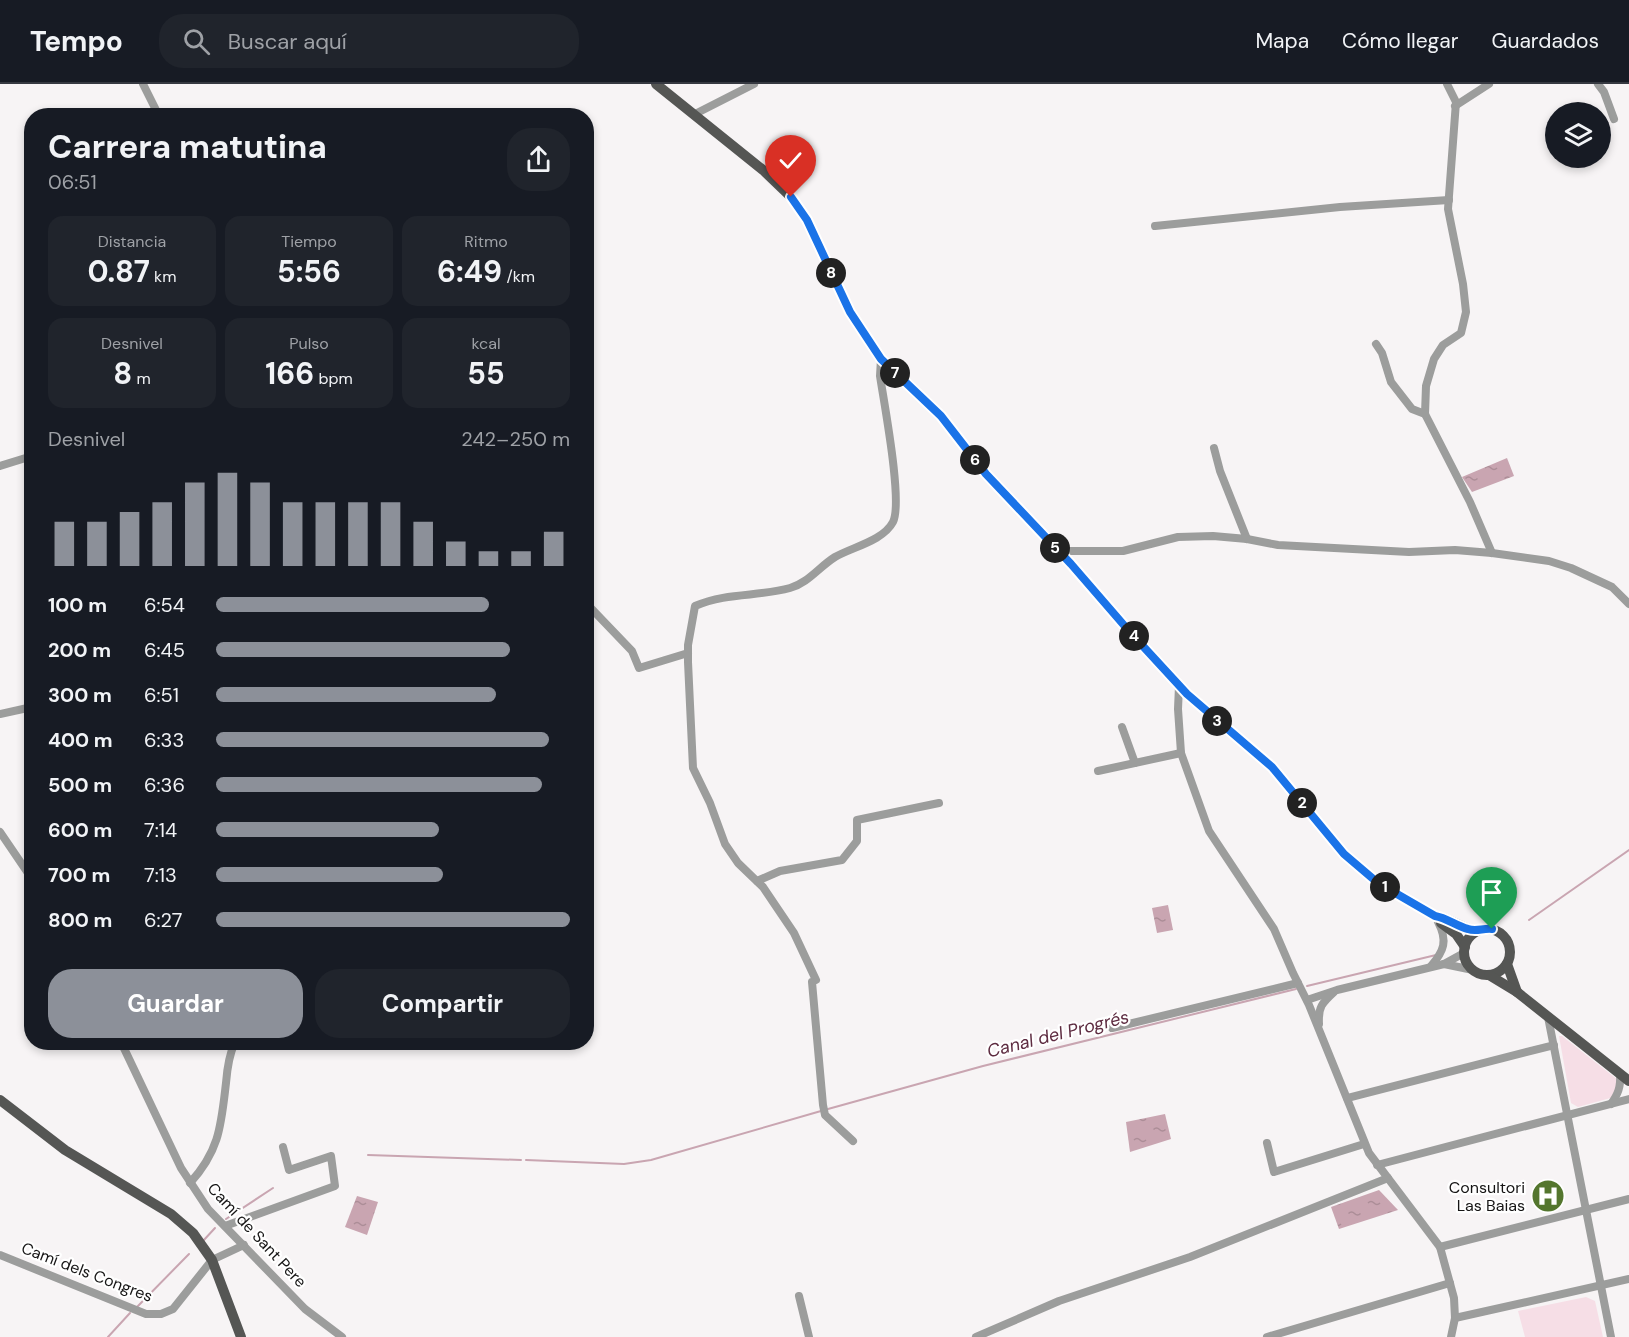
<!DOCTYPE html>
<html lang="es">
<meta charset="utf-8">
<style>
body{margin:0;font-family:"DM Sans",sans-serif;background:#20242c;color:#f1f3f6;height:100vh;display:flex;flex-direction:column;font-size:22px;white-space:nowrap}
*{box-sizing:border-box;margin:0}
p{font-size:20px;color:#9ea1a6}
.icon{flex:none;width:33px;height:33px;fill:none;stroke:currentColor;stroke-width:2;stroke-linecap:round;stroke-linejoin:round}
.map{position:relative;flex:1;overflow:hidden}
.side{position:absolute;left:24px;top:24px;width:570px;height:942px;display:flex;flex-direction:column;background:#171b24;border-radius:24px;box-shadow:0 3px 9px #0003}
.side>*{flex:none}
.controls{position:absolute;left:1545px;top:18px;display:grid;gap:12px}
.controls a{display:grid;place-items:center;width:66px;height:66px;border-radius:50%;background:#171b24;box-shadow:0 3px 9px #0003;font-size:30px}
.pin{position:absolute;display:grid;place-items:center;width:51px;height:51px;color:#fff;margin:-62px -26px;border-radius:50% 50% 50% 0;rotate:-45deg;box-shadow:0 0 6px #0007}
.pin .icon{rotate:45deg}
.km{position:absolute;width:30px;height:30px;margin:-15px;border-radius:50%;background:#222;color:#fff;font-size:16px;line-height:30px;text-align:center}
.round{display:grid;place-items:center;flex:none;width:63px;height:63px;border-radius:24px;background:#20242c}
.summary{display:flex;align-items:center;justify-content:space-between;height:102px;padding:0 24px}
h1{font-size:33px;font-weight:700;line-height:45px}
.stats{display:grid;grid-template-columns:repeat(3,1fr);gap:9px;height:102px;padding:6px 24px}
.stats div{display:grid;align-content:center;border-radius:15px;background:#20242c;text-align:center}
.stats b{font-size:30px;font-weight:700}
.stats small{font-size:16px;font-weight:400}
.stats p{font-size:16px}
.chart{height:168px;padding:12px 24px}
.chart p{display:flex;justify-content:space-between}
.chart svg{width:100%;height:108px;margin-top:6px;stroke:#8c9099;stroke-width:6}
.action{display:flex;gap:12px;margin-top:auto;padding:12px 24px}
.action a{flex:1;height:69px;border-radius:24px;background:#8c9099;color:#fff;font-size:24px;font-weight:700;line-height:69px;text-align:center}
.action a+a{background:#20242c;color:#f1f3f6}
ul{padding:0 24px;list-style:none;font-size:20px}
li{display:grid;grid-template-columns:96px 72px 1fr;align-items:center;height:45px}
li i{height:15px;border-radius:8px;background:#8c9099}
header{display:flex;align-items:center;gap:36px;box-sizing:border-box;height:84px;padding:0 30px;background:#171b24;border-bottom:2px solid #363941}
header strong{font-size:28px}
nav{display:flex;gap:33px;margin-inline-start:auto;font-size:21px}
.search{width:420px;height:54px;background:#20242c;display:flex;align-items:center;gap:15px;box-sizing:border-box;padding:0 21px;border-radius:24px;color:#9ea1a6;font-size:22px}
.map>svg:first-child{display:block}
.green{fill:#f6dee6}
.water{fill:url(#water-ripples)}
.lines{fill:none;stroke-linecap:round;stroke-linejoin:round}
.stream{stroke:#c9a5b1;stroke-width:2}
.minor{stroke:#9c9d9c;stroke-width:8}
.major{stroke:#555654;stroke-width:10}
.route-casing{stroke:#fff;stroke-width:12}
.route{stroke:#1a73e8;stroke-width:8}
.labels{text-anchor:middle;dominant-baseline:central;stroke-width:4.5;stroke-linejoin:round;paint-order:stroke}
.poi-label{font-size:16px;fill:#161515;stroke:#fff;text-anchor:end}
.street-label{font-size:16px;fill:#161515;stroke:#fff}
.water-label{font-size:18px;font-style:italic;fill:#5e2c41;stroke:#fff}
</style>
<header>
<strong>Tempo</strong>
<div class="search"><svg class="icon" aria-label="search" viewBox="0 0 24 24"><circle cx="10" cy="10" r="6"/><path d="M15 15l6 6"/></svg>Buscar aquí</div>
<nav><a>Mapa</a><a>Cómo llegar</a><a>Guardados</a></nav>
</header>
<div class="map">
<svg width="1629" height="1253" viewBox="0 0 1629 1253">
<defs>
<pattern id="water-ripples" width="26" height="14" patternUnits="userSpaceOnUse" patternTransform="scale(1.5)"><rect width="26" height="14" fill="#c9a5b1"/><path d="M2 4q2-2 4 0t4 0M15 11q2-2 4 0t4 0" fill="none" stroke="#ac8d97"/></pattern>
</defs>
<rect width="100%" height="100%" fill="#f7f4f5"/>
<g class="green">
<polygon points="1559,952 1562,952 1618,996 1614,1013 1578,1023 1571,1019"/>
<polygon points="1586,1213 1595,1217 1603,1253 1525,1253 1518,1227"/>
</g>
<g class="water">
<polygon points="1507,374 1514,392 1472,408 1462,393"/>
<polygon points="1168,821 1173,846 1157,849 1152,824"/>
<polygon points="1165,1030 1171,1055 1130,1068 1126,1038"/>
<polygon points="1379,1106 1398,1126 1339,1145 1331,1123"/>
<polygon points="357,1112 378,1118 367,1151 345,1143"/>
</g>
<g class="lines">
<g class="stream">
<polyline points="1529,836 1629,766"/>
<polyline points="1307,902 1436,871"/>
<polyline points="828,1025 983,982 1296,905"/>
<polyline points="368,1071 521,1076"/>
<polyline points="526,1076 624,1080 651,1076 821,1027"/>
<polyline points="226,1135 273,1104"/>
<polyline points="203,1157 215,1144"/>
<polyline points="137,1223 189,1170"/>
<polyline points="108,1253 130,1229"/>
</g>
<g class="minor">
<polyline points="143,0 159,32"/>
<polyline points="1447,0 1456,18 1448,125 1463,200 1466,228 1461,249 1443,261 1434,275 1426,302 1425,330 1470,418 1492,469"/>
<polyline points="1598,0 1604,8 1614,35"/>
<polyline points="1455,22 1489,0"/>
<polyline points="695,30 754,0"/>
<polyline points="1155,142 1340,123 1449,116"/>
<polyline points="1376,260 1382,269 1391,298 1412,325 1425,330"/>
<polyline points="1214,364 1220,387 1247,455"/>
<polyline points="0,382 32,372"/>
<polyline points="1057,467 1123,467 1178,453 1213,452 1247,455 1278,461 1409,468 1455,466 1492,469 1549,477 1571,484 1612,503 1629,520"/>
<polyline points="586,519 632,567 639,584 688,569"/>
<polyline points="1179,602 1178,625 1181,669 1209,747 1274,845 1293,889 1309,921 1369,1069 1440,1163 1454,1214 1455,1234 1451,1253"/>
<polyline points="0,630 32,623"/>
<polyline points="1122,643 1135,679"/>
<polyline points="1098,687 1181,669"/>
<polyline points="0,748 32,795"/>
<polyline points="757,797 780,787 842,776 857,757 857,736 939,719"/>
<polyline points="1444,880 1473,886"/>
<path d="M1431 882C1444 867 1448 857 1438 838"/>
<path d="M816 896 794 849 763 803 738 779 725 760 710 719 693 684 688 578V561L695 522C728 508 758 513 790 504 808 499 819 483 835 473 852 463 883 457 893 438 903 418 884 319 880 292L881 275"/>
<polyline points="812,898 823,1021 825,1031 853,1057"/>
<polyline points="1307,916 1337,906 1444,880 1464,869"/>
<polyline points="1548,933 1611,1253"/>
<path d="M1319 940C1318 923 1322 919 1334 908"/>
<polyline points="1112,944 1298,899"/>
<polyline points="121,958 181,1084 208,1125 305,1225 342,1253"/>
<polyline points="1347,1014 1554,961"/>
<path d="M1611 1020C1618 1010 1621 1003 1620 990"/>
<polyline points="1267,1059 1274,1088 1364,1060"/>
<polyline points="1377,1081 1629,1015"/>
<path d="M190 1099C220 1066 221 1041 226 999 227 986 229 971 235 958"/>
<polyline points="225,1142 335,1102 331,1072 289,1086 283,1063"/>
<polyline points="1440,1163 1629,1115"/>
<polyline points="0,1171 146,1230 161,1230 173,1225 212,1176 244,1161"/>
<polyline points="799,1212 809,1253"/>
<polyline points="1455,1234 1629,1195"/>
<polyline points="976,1253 1059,1217 1190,1173 1388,1094"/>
<polyline points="1267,1253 1450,1199"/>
</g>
<g class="major">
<path d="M656 0 763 86 791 113 807 136 850 228 881 275 941 332 986 390 1071 480 1129 547 1187 610 1272 683 1344 770 1378 799 1435 832C1449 834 1462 844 1476 847"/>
<polyline points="1441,839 1456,850 1465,863"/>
<circle cx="1487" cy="868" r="23"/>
<polyline points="1507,880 1517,908"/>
<polyline points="1489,891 1517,908 1629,997"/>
<polyline points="0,1016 65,1066 171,1130 193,1149 212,1176 241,1253"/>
</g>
</g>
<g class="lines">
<g class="route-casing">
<path id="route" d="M791 113 807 136 850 228 881 275 941 332 986 390 1071 480 1129 547 1187 610 1272 683 1344 770 1378 799 1435 832C1447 834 1456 842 1468 845 1476 848 1483 844 1492 845"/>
</g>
<use href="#route" class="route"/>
</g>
<defs>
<g id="hospital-disc" transform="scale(1.725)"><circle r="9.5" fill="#54762e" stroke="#fff"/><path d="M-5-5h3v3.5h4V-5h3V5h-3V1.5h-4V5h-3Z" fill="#fff"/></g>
</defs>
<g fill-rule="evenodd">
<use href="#hospital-disc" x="1548" y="1112"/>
</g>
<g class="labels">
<g class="poi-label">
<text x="1525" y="1103">Consultori<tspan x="1525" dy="18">Las Baias</tspan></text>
</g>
<g class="street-label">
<text transform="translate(257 1151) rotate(47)">Camí de Sant Pere</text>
<text transform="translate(87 1188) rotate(21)">Camí dels Congres</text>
</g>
<g class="water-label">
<text transform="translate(1058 950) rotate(-14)">Canal del Progrés</text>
</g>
</g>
</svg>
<div class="controls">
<a><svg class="icon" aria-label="layers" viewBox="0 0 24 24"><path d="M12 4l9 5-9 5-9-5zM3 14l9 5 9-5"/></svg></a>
</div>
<div class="pin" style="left:1492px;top:845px;background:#1e9e55"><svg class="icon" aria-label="arrive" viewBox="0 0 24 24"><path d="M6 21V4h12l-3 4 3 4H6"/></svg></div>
<div class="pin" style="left:791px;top:113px;background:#d93025"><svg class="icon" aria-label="check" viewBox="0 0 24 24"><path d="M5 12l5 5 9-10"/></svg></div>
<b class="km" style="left:1385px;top:803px">1</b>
<b class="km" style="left:1302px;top:719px">2</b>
<b class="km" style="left:1217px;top:637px">3</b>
<b class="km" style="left:1134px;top:552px">4</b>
<b class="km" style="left:1055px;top:464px">5</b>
<b class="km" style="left:975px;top:376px">6</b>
<b class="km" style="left:895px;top:289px">7</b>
<b class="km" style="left:831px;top:189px">8</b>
<section class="side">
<div class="summary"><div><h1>Carrera matutina</h1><p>06:51</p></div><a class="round"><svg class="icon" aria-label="share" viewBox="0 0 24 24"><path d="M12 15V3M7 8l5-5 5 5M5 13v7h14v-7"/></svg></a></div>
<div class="stats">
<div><p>Distancia</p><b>0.87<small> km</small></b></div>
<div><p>Tiempo</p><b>5:56</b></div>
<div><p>Ritmo</p><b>6:49<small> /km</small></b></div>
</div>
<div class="stats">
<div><p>Desnivel</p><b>8<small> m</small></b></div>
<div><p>Pulso</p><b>166<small> bpm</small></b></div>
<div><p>kcal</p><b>55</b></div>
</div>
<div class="chart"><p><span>Desnivel</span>242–250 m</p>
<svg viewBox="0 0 160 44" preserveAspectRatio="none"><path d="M5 44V26M15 44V26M25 44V22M35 44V18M45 44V10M55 44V6M65 44V10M75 44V18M85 44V18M95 44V18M105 44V18M115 44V26M125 44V34M135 44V38M145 44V38M155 44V30"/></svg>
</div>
<ul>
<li><b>100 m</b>6:54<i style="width:77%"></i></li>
<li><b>200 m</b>6:45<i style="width:83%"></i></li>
<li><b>300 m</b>6:51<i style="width:79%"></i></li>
<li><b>400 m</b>6:33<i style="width:94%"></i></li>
<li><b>500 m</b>6:36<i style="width:92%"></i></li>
<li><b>600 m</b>7:14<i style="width:63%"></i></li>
<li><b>700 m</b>7:13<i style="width:64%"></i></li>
<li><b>800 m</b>6:27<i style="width:100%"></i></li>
</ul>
<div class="action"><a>Guardar</a><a>Compartir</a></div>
</section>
</div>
